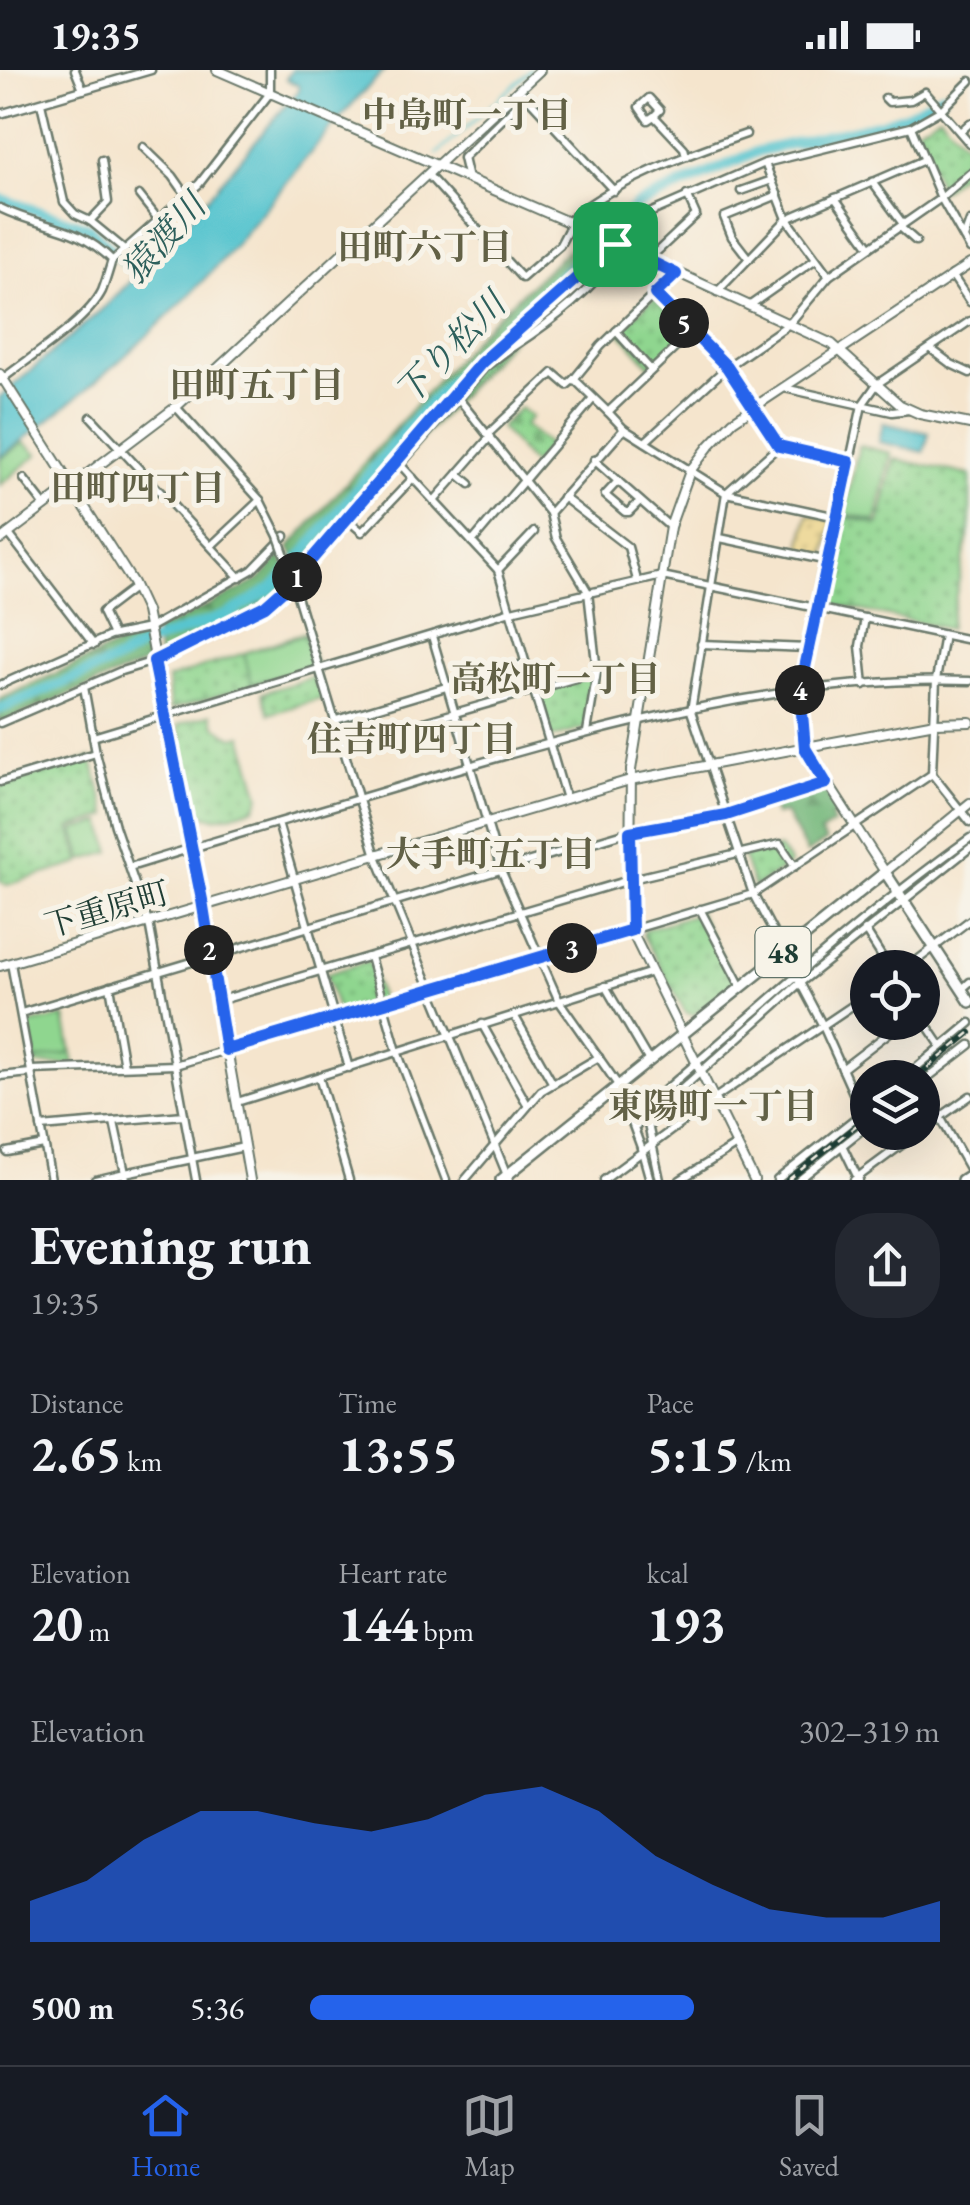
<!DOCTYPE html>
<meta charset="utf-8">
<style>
body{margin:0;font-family:"EB Garamond","Noto Serif JP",serif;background:#242831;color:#f1f3f6;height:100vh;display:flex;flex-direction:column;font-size:38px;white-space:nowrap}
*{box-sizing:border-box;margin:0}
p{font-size:32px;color:#9ea1a6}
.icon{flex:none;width:55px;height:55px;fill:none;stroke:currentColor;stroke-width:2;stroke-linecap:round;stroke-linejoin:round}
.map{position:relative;height:1110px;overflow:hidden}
.drawer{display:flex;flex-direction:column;background:#171b24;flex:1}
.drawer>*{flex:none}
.tools{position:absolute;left:850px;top:880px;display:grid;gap:20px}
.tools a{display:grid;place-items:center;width:90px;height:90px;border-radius:50%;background:#171b24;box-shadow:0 10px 40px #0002;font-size:50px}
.pin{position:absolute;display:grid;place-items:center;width:85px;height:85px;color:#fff;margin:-42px;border-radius:20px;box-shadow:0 5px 15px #0006}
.km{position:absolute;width:50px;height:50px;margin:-25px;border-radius:50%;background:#222;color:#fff;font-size:28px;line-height:50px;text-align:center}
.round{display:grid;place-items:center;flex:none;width:105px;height:105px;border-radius:40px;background:#242831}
.overview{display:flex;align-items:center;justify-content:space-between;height:170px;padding:0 30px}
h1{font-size:55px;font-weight:700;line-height:75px}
.stats{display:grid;grid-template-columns:repeat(3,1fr);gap:15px;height:170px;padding:10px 30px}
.stats div{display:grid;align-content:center}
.stats b{font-size:50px;font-weight:700}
.stats small{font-size:28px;font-weight:400}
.stats p{font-size:28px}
.chart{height:280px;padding:20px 30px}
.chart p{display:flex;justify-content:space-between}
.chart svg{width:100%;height:180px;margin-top:10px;fill:#2563eb;opacity:.7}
ul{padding:0 30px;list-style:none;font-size:32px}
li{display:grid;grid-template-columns:160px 120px 1fr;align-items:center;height:75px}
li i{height:25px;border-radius:12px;background:#2563eb}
.status{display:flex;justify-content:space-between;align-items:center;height:70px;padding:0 50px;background:#171b24;direction:ltr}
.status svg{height:28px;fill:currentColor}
.dock{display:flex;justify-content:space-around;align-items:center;height:140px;border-top:2px solid #363941;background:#171b24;font-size:28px;color:#9ea1a6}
.dock a{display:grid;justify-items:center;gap:5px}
.dock .on{color:#2563eb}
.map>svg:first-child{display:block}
.grass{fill:url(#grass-tufts);stroke:#578a62;stroke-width:2.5}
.forest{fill:url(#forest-firs);stroke:#497a57;stroke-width:2.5}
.sand{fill:url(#sand-dots);stroke:#868c69;stroke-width:2.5}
.cemetery{fill:url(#cemetery-stones);stroke:#578a62;stroke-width:2.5}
.park{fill:url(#park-dots);stroke:#578a62;stroke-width:2.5}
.pitch{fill:#8fd68f;stroke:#578a62;stroke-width:2.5}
.water{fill:#58c5cf;stroke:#3c8182;stroke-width:2.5}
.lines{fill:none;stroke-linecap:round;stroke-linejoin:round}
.stream{stroke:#58c5cf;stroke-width:2.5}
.river{stroke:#58c5cf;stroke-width:11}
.street-casing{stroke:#6a786a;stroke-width:11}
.secondary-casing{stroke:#6a786a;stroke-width:12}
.primary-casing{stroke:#6a786a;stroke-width:14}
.street{stroke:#fff;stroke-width:6}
.secondary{stroke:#fff;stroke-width:8}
.primary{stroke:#fff;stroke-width:9}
.rail-casing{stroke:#1f3d34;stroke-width:6}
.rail{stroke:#f7f3e8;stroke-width:2.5;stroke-dasharray:8;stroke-linecap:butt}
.street-bridge-casing{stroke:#6a786a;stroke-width:11;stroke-linecap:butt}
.street-bridge{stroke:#fff;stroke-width:6}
.route-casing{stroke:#fff;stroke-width:20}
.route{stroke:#2563eb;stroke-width:12}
.labels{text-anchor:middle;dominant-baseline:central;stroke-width:10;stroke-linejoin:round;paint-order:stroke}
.shield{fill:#f7f3e8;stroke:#60746a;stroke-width:2.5}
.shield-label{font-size:30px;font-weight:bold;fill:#1f3d34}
.street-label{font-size:32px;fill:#1f3d34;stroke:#f7f3e8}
.neighbourhood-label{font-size:35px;font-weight:bold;fill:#626146;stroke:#f7f3e8}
.water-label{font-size:35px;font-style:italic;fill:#2d5f5b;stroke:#f7f3e8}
</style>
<div class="status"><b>19:35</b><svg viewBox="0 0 49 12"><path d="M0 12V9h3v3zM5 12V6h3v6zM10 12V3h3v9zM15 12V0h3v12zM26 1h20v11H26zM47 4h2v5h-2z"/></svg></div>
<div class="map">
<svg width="970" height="1110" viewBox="0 0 970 1110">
<defs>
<pattern id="grass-tufts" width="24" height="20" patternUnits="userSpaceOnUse" patternTransform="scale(2.5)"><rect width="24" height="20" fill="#8fd68f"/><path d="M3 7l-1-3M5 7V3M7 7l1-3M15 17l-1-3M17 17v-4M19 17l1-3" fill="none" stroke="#74af76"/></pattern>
<pattern id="forest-firs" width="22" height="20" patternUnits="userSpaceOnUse" patternTransform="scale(2.5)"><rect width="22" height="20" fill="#73b77a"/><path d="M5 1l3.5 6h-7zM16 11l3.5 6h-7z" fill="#5e9665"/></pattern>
<pattern id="sand-dots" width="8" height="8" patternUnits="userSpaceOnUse" patternTransform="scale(2.5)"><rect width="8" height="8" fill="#eeda9e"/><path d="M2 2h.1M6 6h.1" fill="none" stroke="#ccbc89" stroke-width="1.8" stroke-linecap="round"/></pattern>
<pattern id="cemetery-stones" width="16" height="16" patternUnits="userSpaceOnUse" patternTransform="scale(2.5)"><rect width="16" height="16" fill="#8fd68f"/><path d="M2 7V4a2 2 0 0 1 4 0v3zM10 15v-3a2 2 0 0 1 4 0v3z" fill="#74af76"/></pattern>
<pattern id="park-dots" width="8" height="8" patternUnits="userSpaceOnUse" patternTransform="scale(2.5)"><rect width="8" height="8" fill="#8fd68f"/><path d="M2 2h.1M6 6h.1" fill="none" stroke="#74af76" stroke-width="1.8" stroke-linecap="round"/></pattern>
</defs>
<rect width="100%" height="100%" fill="#f7f3e8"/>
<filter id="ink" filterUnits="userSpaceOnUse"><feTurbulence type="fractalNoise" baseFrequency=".01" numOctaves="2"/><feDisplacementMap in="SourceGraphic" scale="20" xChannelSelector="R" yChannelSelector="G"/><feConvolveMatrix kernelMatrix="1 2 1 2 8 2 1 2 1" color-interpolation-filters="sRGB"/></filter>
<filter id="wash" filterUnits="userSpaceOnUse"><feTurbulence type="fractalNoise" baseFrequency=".0048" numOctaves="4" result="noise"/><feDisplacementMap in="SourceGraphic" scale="40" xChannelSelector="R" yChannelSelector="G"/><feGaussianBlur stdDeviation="2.25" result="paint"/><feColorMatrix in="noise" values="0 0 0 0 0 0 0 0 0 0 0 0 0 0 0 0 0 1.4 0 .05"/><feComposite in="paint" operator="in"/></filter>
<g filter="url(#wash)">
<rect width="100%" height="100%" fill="#f5e5cd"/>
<polygon class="grass" points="24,372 38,384 0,415 0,389"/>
<g class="forest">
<polygon points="583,166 611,178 525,254 304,500 289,478 481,261"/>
<polygon points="278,480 293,511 265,536 159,589 155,557 169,555 259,510 280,487"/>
<polygon points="146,562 149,592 0,653 0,629"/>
<polygon points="822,717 839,742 830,748 834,753 820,763 826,771 807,783 785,743 775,745 771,733"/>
</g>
<polygon class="sand" points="808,444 833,450 825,488 800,483"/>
<polygon class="cemetery" points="520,338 531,347 524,355 549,375 533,395 500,357"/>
<g class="park">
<polygon points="940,45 970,80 970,97 941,121 916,59"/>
<polygon points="654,228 688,262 651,297 619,261"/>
<polygon points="894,389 970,405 970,457 949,559 827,533 845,447 879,454"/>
<polygon points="306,562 316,596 170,640 168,609"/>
<polygon points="317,606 324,628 269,644 262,623"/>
<polygon points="593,606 586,658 551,668 537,622"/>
<path d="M211 644 215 656 233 668 242 666 260 726 255 737C233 744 213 755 193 739L178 655Z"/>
<polygon points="91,688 108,746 70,758 81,793 7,815 0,811 0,716"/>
<polygon points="779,778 790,794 754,818 743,786"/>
<polygon points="699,843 735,912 694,945 686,943 643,865 644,860"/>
<polygon points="369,891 381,930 338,943 326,904"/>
<polygon points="65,947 74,994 32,995 26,955"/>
</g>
<g class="pitch">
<polygon points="859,376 891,383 876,451 844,444"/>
<polygon points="304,565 313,595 252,614 244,583"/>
<polygon points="102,752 111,782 83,790 74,760"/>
<polygon points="64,947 71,983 36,990 28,954"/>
</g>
<g class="water">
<path d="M292 0H385C321 62 271 137 211 202 147 271 76 331 0 387V327L107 235 176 165 298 21 299 16 286 9Z"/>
<polygon points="883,353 929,363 924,382 879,372"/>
</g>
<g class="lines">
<polyline class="stream" points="437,84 531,0"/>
<g class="river">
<polyline points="0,129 89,158 149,215"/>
<polyline points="0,639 120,589 143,575 227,545 271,519 297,492 409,355 476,284 637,135 759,81 883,53 907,45 942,25"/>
</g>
</g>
</g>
<g filter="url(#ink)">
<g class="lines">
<g class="street-casing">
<g id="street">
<polyline points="75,0 83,20"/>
<polyline points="526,26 614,121"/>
<polyline points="885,28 889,32 911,30 925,22 970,74"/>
<polyline points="41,33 64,132 75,144 90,151 123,178"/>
<polyline points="0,44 151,0"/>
<polyline points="654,46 648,50 639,37 649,28 660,40 654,46 684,78 686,86"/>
<polyline points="911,57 941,128 970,179"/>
<polyline points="960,62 970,53"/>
<polyline points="143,77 173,106 187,126"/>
<polyline points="765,93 787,149 924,90"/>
<polyline points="429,106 522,208 560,175 571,154"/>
<polyline points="468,109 463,88 526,26 524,24"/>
<polyline points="872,112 903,154"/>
<polyline points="741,121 772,110"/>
<polyline points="139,125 158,149"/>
<polyline points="835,128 870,177"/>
<path d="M0 138C43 159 76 154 112 190 109 200 106 211 102 221 86 253 28 288 0 311"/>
<polyline points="90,151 108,132 102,90"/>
<path d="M568 152C606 114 694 82 746 64"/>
<polyline points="900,157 916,171"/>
<polyline points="964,168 970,151"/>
<polyline points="749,189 732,167 724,147 778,125"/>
<polyline points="113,190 199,114 270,23 270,0"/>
<polyline points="648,190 696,145 687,125"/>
<polyline points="952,205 970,232"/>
<polyline points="717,222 787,149 829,206"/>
<polyline points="655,224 727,297 779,376 849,392"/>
<polyline points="749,236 816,189"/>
<polyline points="616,261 651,300"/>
<path d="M513 277C559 247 589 222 623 178"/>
<polyline points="931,279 951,294 970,303"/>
<polyline points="574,309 601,276 676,203"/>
<polyline points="784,318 892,342 909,340"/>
<polyline points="458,328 550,443 556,468 588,522 597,602 587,662"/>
<polyline points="176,337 260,430 278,466"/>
<polyline points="608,342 624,359 726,423 837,447"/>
<polyline points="91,347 240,508"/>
<polyline points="488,364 553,303 567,315 574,309 608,342 692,262"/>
<polyline points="645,372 727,297 789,254 829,206 941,128 970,103"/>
<polyline points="779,376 726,423 691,641 753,824 823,956 862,1043"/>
<polyline points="396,390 498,500 566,729"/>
<polyline points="594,390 670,457"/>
<polyline points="400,395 485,297 512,277 522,259"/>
<polyline points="458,404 470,414"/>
<polyline points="24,409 45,436"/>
<polyline points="618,411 605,425 625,442 629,442 640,431"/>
<polyline points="563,427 628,477 637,510"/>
<polyline points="434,431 490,367"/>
<polyline points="550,443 624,359"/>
<polyline points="347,449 362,462 413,408"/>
<polyline points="8,463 94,575"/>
<polyline points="720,468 828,491"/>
<polyline points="472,472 593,329"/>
<polyline points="211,476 260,430"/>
<polyline points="284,483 376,786 509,1110"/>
<polyline points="498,500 534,462"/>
<polyline points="113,565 102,542 135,517"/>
<polyline points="432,566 501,800 559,931 618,1015 642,1080"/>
<polyline points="701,574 808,578"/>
<polyline points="0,615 110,566 149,558 252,500 285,466"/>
<polyline points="864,615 860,576 865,548"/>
<polyline points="336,650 526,593"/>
<polyline points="0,653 84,617"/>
<polyline points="93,667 511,541 662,506 970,570"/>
<polyline points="344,675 597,602"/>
<polyline points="805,678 800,621 862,335 877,314 970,251"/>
<polyline points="932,704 936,610 944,565"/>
<polyline points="0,712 96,683"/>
<polyline points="278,753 349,998"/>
<path d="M130 797C229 766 329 738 428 708 601 657 788 605 970 611"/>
<polyline points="700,839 740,915"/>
<polyline points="865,860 889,898"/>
<polyline points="370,887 397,981 446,1110"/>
<polyline points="11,893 51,1110"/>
<polyline points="907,898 970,850"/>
<polyline points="110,916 124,996"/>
<polyline points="605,916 649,991"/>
<polyline points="962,919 970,912"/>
<polyline points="218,931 636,808 780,774 795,796"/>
<polyline points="21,943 624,763 725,745 825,713"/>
<polyline points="514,945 552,1012"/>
<polyline points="922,948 941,976"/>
<polyline points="482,954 527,1034"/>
<polyline points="842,999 903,952"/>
<polyline points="31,1000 175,995 753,824 932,704 970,752"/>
<polyline points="0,1006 31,1003"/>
<polyline points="319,1007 349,1110"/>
<polyline points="904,1008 970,953"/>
<polyline points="922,1012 970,975"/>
<polyline points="922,1015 970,1100"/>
<polyline points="237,1032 652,902"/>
<path d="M637 1056 641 1041C749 948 854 851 970 768"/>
<polyline points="41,1057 184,1045"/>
<polyline points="922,1060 970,1026"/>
<polyline points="892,1062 901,1075"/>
<polyline points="842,1075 859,1110"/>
<polyline points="641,1078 650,1110"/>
<polyline points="7,1082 44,1075"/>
<polyline points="192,1088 244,1077"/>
<polyline points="95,1110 125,1103 114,1052"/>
<polyline points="126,1110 125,1103 192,1089"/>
<polyline points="196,1110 150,858 115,756 96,683 84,617 121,601 154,591 265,536 304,500 481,293 645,145 765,93 911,57 941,40 970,11"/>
<polyline points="465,1110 541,1021 599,987"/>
<polyline points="604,1110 715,1028 868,925"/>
<polyline points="660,1110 647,1050 800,913 970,778"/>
<polyline points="680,1110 738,1074"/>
<polyline points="777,1110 868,1038"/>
<polyline points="799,1110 868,1055"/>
<polyline points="854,1110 919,1062"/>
</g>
</g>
<g class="secondary-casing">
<g id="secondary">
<polyline points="217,0 568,152 832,274 900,335 920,344 970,354"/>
<path d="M0 304 133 513 146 541C183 730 217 920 250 1110"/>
<polyline points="0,470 176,337 540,0"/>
<polyline points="805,678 885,802 970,733"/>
<polyline points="0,896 630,710 935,653 970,652"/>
<polyline points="754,1110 635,868 630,810 631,700 670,457 690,401 710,375 733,351 970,194"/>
</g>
</g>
<g class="primary-casing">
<g id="primary">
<polyline points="501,1110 885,802 970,932"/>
<polyline points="962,1110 970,1105"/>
</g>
</g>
<use href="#street" class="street"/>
<use href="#secondary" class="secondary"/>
<use href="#primary" class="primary"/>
<g class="rail-casing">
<g id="rail">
<polyline points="915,1008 970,963"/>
<polyline points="788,1110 868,1046"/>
</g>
</g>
<use href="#rail" class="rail"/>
<g class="street-bridge-casing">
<polyline id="street-bridge" points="278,466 284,483"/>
</g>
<use href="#street-bridge" class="street-bridge"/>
</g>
</g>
<g class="lines" filter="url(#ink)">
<g class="route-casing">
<polygon id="route" points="615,174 676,204 655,224 727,297 779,376 849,392 800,621 805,678 826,713 726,745 630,762 632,860 226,980 202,830 154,591 265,536 293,511 481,293"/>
</g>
<use href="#route" class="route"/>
</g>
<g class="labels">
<rect class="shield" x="755.5" y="857" width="55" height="50" rx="8"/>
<g class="shield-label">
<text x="783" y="882">48</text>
</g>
<g class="street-label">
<text transform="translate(107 839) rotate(-16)">下重原町</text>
</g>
<g class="neighbourhood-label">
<text x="467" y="44">中島町一丁目</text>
<text x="425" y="176">田町六丁目</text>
<text x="257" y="314">田町五丁目</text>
<text x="138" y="417">田町四丁目</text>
<text x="556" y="608">高松町一丁目</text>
<text x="412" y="668">住吉町四丁目</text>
<text x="491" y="783">大手町五丁目</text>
<text x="713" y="1035">東陽町一丁目</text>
</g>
<g class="water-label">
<text transform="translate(163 168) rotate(-48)">猿渡川</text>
<text transform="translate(450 278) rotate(-46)">下り松川</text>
</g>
</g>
</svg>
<div class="tools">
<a><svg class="icon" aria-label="locate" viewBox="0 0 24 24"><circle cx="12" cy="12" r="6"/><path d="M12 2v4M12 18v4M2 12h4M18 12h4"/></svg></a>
<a><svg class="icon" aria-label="layers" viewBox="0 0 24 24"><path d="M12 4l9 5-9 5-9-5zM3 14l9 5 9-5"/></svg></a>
</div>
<div class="pin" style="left:615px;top:174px;background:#1e9e55"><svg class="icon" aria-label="arrive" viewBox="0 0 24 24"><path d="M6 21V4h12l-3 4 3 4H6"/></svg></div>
<b class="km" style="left:297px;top:507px">1</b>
<b class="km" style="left:209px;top:880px">2</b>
<b class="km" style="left:572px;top:878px">3</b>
<b class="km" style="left:800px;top:620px">4</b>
<b class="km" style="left:684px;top:253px">5</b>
</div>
<section class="drawer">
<div class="overview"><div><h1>Evening run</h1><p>19:35</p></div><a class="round"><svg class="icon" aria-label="share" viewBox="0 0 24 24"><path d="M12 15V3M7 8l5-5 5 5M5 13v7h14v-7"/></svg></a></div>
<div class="stats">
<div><p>Distance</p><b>2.65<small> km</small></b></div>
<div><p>Time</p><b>13:55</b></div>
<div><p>Pace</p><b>5:15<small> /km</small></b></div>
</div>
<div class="stats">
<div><p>Elevation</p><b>20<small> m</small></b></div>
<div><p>Heart rate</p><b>144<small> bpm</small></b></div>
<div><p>kcal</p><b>193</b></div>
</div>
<div class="chart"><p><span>Elevation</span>302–319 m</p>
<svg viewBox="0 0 160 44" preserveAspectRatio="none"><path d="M0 44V34L10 29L20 19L30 12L40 12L50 15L60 17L70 14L80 8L90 6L100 12L110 23L120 30L130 36L140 38L150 38L160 34V44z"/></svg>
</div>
<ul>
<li><b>500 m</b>5:36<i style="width:61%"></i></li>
</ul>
</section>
<nav class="dock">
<a class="on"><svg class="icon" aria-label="home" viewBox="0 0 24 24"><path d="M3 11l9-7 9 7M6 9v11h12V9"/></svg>Home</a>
<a><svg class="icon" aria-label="map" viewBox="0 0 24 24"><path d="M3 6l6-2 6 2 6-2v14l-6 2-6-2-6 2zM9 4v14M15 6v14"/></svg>Map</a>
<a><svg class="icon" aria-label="saved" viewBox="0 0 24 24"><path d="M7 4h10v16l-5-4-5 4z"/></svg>Saved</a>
</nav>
